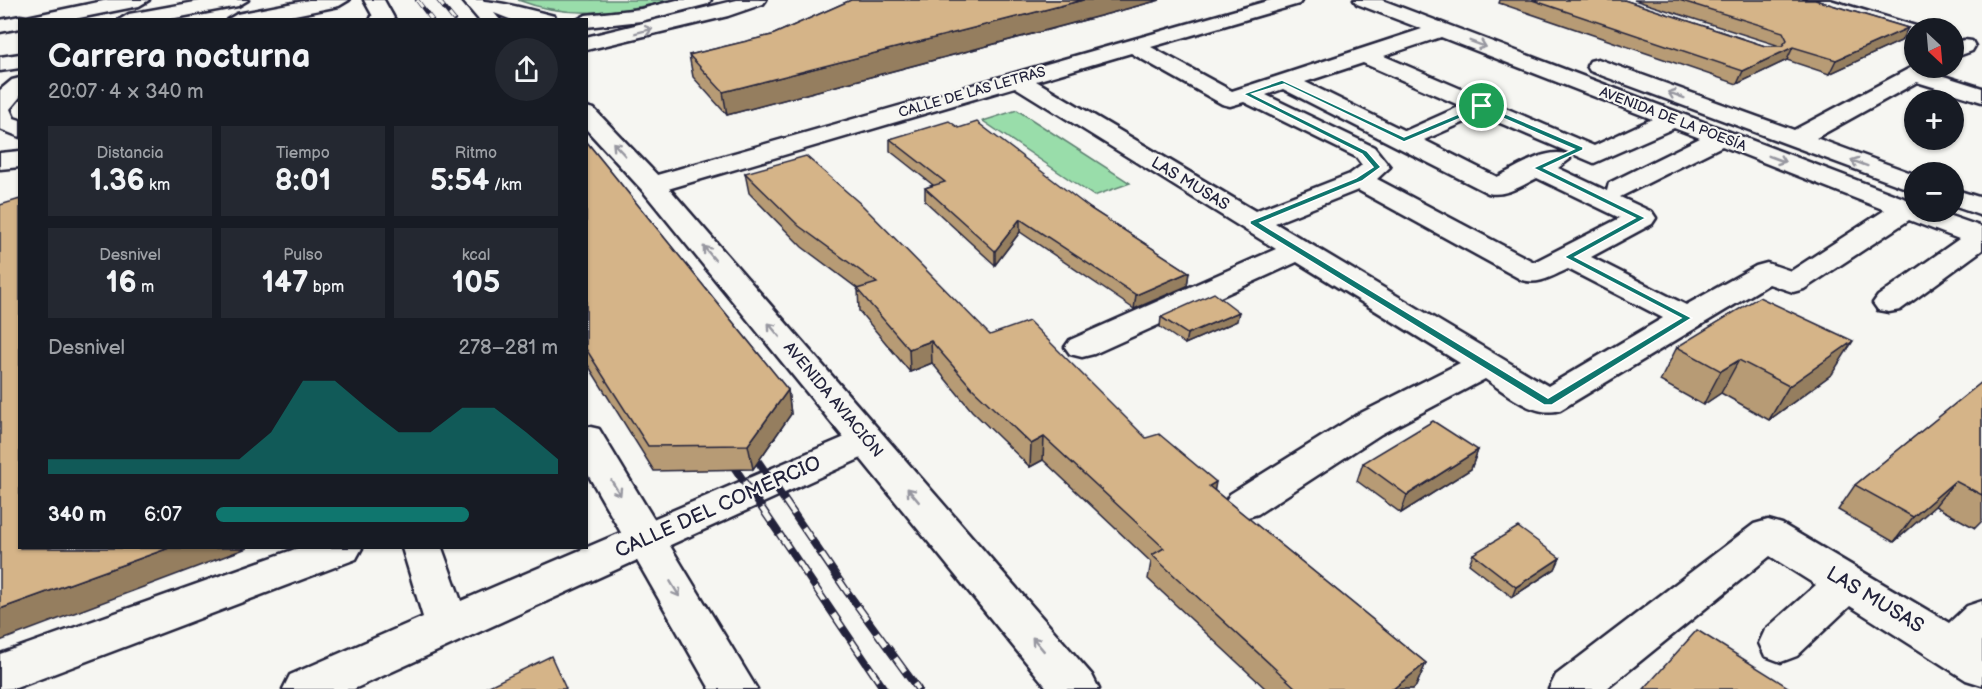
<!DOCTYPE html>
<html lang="es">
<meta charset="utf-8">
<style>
body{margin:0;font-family:"Balsamiq Sans",sans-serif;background:#242831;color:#f1f3f6;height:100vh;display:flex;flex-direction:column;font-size:22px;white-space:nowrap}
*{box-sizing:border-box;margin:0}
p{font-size:20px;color:#9ea1a6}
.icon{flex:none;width:33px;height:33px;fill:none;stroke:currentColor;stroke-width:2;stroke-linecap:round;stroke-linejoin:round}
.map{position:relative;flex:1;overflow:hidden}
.side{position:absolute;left:18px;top:18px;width:570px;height:531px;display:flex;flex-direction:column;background:#171b24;border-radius:0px;box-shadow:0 2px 4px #0004}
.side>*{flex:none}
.needle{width:39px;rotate:154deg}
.buttons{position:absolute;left:1904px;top:18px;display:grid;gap:12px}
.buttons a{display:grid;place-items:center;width:60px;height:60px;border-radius:50%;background:#171b24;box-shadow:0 2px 4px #0004;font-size:30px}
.pin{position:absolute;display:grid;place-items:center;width:51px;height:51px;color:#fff;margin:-26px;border:3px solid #fff;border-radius:50%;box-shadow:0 2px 6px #0007}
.round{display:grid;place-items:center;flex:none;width:63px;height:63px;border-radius:32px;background:#242831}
.overview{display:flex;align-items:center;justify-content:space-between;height:102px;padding:0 30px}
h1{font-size:33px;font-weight:700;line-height:45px}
.metrics{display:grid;grid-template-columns:repeat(3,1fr);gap:9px;height:102px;padding:6px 30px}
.metrics div{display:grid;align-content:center;border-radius:0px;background:#242831;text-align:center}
.metrics b{font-size:30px;font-weight:700}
.metrics small{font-size:16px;font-weight:400}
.metrics p{font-size:16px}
.chart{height:168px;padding:12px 30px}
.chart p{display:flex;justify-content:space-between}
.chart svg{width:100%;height:108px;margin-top:6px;fill:#0f766e;opacity:.7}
ul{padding:0 30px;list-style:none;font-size:20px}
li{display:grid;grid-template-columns:96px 72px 1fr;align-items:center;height:45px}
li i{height:15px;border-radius:8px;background:#0f766e}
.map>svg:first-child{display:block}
.green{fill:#9da;stroke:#5e8072;stroke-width:1.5}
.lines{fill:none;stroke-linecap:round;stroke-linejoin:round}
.minor-casing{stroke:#22223b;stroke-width:5}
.major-casing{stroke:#22223b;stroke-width:5}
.highway-casing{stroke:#22223b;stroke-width:5}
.minor{fill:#f6f6f2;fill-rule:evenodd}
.major{fill:#f6f6f2;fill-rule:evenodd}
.highway{fill:#f6f6f2;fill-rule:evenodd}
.rail-far1-casing{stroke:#22223b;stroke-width:4.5}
.rail-casing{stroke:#22223b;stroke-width:8}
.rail-far1{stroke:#f6f6f2;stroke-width:3;stroke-dasharray:9;stroke-linecap:butt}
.rail{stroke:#f6f6f2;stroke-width:5;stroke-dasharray:16;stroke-linecap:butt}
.wall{fill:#b79b75;stroke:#22223b;stroke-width:1.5}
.shaded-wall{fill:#957e5f;stroke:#22223b;stroke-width:1.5}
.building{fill:#d5b488;stroke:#22223b;stroke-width:1.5}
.oneway{stroke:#9797a0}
.route{fill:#0f766e;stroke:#fff;stroke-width:1.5;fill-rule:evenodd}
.labels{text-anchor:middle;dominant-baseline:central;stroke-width:4.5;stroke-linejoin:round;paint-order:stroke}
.far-street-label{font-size:14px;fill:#22223b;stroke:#f6f6f2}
.street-label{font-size:16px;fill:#22223b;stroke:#f6f6f2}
.near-street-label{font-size:20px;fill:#22223b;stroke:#f6f6f2}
</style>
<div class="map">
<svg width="1982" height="689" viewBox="0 0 1982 689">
<rect width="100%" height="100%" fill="#f6f6f2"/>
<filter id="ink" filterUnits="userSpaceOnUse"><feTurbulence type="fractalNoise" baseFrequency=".0167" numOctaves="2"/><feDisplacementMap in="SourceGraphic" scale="12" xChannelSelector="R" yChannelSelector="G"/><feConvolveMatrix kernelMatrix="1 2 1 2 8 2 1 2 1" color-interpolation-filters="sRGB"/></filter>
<g filter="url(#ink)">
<g class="green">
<path d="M518 0H673C620 12 569 20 518 0Z"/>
<polygon points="1017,110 1130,183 1094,196 983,121"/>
</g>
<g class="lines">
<g class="minor-casing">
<g id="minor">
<path d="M1271 0H1302L1299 4 1151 47 1232 91 1422 29 1357 4 1354 0H1382L1914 202V212H1939L1982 227V250L1900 310 1889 312 1878 310 1873 303 1878 296 1959 239 1909 220 1804 289 1793 292 1769 284 1560 410C1533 418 1507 393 1485 379L1381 434 1258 514 1244 518 1230 514 1224 504 1230 494 1355 416 1460 363 1297 262 1094 354 1082 357 1070 354 1065 347 1070 340 1276 249 1015 87 661 191 652 193 643 191 639 185 643 179ZM1441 37 1652 119 1594 146 1384 56ZM1131 53 1222 104 1230 106 1244 102 1356 157 1362 165 1350 174 1255 211 1036 81ZM1363 63 1461 106 1405 131 1305 82ZM1283 89 1488 193C1505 197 1521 186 1537 178L1620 218 1534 262 1377 179 1390 167 1374 147 1266 95ZM1481 115 1594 163 1674 128 1700 138 1609 183 1607 191 1558 168 1570 159 1566 154C1544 148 1517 168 1497 177L1424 140ZM1722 146 1885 210 1791 271 1767 263 1756 266 1686 305 1591 257 1652 224 1656 218 1652 212 1620 197ZM1358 190 1522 280C1540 285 1552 276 1568 269L1663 318 1548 386 1275 223Z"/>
<polygon points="1804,0 1830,0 1922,28 1914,28 1914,38 1805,7 1802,3"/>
<polygon points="1964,40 1972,41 1975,46 1972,51 1953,58 1953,43"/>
<polygon points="1598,59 1794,130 1914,66 1937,68 1934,73 1982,88 1982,102 1917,82 1816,138 1914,174 1914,191 1590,71 1587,66 1590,61"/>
<polygon points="1953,189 1982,198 1982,216 1953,206"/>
<polygon points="866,428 879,432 884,441 879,450 354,689 283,689 290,675 423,617 402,548 442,548 461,601"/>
<polygon points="1768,520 1782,524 1949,623 1967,606 1982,601 1982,685 1966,680 1850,606 1797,656 1781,662 1765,656 1759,643 1765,630 1816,585 1770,556 1606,689 1549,689 1556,675 1754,524"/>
<polygon points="298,548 362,548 356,559 16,688 0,689 0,654"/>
</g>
</g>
<g class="major-casing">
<g id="major">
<polygon points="364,0 384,0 395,20 375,20"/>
<polygon points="462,0 483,0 500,20 479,20"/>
<polygon points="737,0 766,0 763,4 728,16 586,50 586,37"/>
<polygon points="586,107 594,109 661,179 1092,675 1099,689 1048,689 643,191 586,129"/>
<polygon points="20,151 20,167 0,169 0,153"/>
<polygon points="586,426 599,429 757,689 710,689 586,471"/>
</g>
</g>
<g class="highway-casing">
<g id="highway">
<polygon points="108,0 149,0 139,6 69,20 20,20 20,28 0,32 0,20 20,16 27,17"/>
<polygon points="206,0 248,0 238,6 165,20 119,20 129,14"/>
<polygon points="309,0 349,0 339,6 270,20 227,20 237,14"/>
<path d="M468 0C497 0 526 9 554 16L557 20H512L471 4Z"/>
<polygon points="677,0 711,0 708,4 641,21 586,27 586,20 577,20 586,15 641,9"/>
<polygon points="382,9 389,11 392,15 390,20 370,20 375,11"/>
<polygon points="20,54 20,68 0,71 0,57"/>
<polygon points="20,78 20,97 10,109 14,118 20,120 20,137 0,129 0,90 12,80"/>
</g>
</g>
<use href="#minor" class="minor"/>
<use href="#major" class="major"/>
<use href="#highway" class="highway"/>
<g class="rail-far1-casing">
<g id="rail-far1">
<polyline points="417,0 432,20"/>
<polyline points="438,0 454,20"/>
</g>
</g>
<g class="rail-casing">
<g id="rail">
<polyline points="749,448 848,593 918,689"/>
<polyline points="726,455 884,689"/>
</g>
</g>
<use href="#rail-far1" class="rail-far1"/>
<use href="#rail" class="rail"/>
</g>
<g class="wall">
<polygon points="851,0 1160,0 727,115 693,77 689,55 772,35"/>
<polygon points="1500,0 1624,0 1765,46 1777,46 1777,45 1634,0 1815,0 1908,28 1901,41 1829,74 1787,60 1737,84 1499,3"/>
<polygon points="959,128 1091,209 1189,272 1187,286 1134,309 1020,232 995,265 925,201 925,188 933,185 890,151 890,139"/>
<polygon points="586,141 788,390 791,414 753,469 654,471 586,362"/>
<polygon points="745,173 1146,438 1215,491 1426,663 1416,686 1413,689 1266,689 1148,579 1151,562 1043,460 1030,467 972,411 932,363 910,372 859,311 858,289 802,247 749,193"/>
<polygon points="1161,317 1237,321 1185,344 1160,327"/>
<polygon points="1677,347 1832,374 1769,420 1721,393 1703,405 1660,381"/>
<polygon points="1982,382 1982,521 1975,528 1935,506 1894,542 1838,510 1855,485"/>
<polygon points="1478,450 1471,469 1401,513 1357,481 1363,463"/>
<polygon points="1473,554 1560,558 1555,569 1512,597 1469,564"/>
</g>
<g class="shaded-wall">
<polygon points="1083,0 1160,0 727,115 723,92"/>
<polygon points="1908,28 1901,41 1829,74 1836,60"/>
<polygon points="1793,47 1787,60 1737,84 1743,71"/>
<polygon points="1020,219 1020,232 995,265 995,251"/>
<polygon points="1189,272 1187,286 1134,309 1136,295"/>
<polygon points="1239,312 1237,321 1185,344 1187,334"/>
<polygon points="931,341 932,363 910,372 909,349"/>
<polygon points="1853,341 1832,374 1769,420 1789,386"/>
<polygon points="1739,360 1721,393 1703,405 1721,371"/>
<polygon points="788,390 791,414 753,469 748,445"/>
<polygon points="1044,437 1043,460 1030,467 1031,444"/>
<polygon points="1478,450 1471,469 1401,513 1407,495"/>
<polygon points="1955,481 1935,506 1894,542 1913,517"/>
<polygon points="1216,482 1212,505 1209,486"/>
<polygon points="169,548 247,548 0,641 0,609"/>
<polygon points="1560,558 1555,569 1512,597 1516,587"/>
<polygon points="1426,663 1416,686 1413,689 1393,689"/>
</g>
<g class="building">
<polygon points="851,0 1083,0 723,92 689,55 772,35"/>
<polygon points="1532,0 1624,0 1765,46 1782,46 1787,40 1783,32 1679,0 1815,0 1908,28 1836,60 1793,47 1743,71"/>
<polygon points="949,121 959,128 977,122 1091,209 1189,272 1136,295 1020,219 995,251 925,188 945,182 890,139"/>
<polygon points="586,141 788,390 748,445 648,446 586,349"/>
<polygon points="806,156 863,206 990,335 1029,321 1146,438 1159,434 1216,482 1209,486 1426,663 1393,689 1297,689 1152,555 1164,548 1044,437 1031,444 972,388 931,341 909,349 857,289 877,283 799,226 745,173"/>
<polygon points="20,199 20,548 169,548 0,609 0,205"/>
<polygon points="1214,293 1239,312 1187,334 1161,317"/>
<polygon points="1759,297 1853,341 1789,386 1739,360 1721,371 1677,347"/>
<polygon points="1982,382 1982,495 1955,481 1913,517 1855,485"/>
<polygon points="1433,421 1478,450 1407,495 1363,463"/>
<polygon points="1518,527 1560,558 1516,587 1473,554"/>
<polygon points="1697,630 1791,689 1644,689"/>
<polygon points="551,656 566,689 483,689"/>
</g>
<defs><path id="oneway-shaft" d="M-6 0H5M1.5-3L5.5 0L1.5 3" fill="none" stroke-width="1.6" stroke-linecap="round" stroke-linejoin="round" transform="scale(1.5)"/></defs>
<g class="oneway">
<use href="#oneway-shaft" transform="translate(644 31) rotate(-14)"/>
<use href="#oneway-shaft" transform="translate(1478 44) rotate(21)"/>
<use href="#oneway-shaft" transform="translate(1676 95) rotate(-160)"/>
<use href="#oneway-shaft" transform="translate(619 149) rotate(-133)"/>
<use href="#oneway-shaft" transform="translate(1777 159) rotate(21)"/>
<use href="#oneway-shaft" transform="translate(1859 163) rotate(-160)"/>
<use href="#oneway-shaft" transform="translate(709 253) rotate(-130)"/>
<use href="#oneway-shaft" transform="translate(774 330) rotate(-130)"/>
<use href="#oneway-shaft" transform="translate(616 488) rotate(59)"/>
<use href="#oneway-shaft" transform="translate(913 495) rotate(-130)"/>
<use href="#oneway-shaft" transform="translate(675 589) rotate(59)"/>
<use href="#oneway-shaft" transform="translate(1038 644) rotate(-130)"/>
</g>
</g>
<path class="route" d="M1282 80 1404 137 1482 104 1583 147V150L1544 168 1646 218 1575 257 1692 318 1552 405H1544L1250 224V221L1356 178 1373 167 1362 154 1243 94ZM1284 84 1404 142 1482 109 1574 149 1533 168 1635 218 1564 257 1681 318 1548 398 1260 223 1362 181 1381 167 1367 151 1252 94Z"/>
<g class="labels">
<g class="far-street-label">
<text transform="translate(972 92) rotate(-16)">CALLE DE LAS LETRAS</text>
<text transform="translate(1673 119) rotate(21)">AVENIDA DE LA POESÍA</text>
</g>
<g class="street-label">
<text transform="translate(1190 184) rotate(31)">LAS MUSAS</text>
<text transform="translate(833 400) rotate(50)">AVENIDA AVIACIÓN</text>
</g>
<g class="near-street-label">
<text transform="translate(718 507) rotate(-24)">CALLE DEL COMERCIO</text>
<text transform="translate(1875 600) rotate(31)">LAS MUSAS</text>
</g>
</g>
</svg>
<div class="buttons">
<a><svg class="needle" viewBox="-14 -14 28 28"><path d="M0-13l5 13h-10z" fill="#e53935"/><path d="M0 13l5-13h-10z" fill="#9ea1a6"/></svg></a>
<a>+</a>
<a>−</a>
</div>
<div class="pin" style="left:1482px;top:106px;background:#1e9e55"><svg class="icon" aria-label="arrive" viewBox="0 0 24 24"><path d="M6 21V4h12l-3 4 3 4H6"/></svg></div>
<section class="side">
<div class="overview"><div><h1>Carrera nocturna</h1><p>20:07 · 4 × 340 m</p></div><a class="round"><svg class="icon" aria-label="share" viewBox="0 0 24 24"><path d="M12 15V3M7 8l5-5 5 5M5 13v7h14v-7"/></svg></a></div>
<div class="metrics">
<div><p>Distancia</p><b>1.36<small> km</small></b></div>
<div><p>Tiempo</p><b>8:01</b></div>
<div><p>Ritmo</p><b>5:54<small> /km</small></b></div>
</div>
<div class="metrics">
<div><p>Desnivel</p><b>16<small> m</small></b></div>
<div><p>Pulso</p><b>147<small> bpm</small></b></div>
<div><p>kcal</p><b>105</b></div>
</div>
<div class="chart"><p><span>Desnivel</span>278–281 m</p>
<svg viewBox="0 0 160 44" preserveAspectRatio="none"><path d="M0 44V38L10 38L20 38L30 38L40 38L50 38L60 38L70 27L80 6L90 6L100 17L110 27L120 27L130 17L140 17L150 27L160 38V44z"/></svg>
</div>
<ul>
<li><b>340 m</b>6:07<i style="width:74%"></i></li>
</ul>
</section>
</div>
